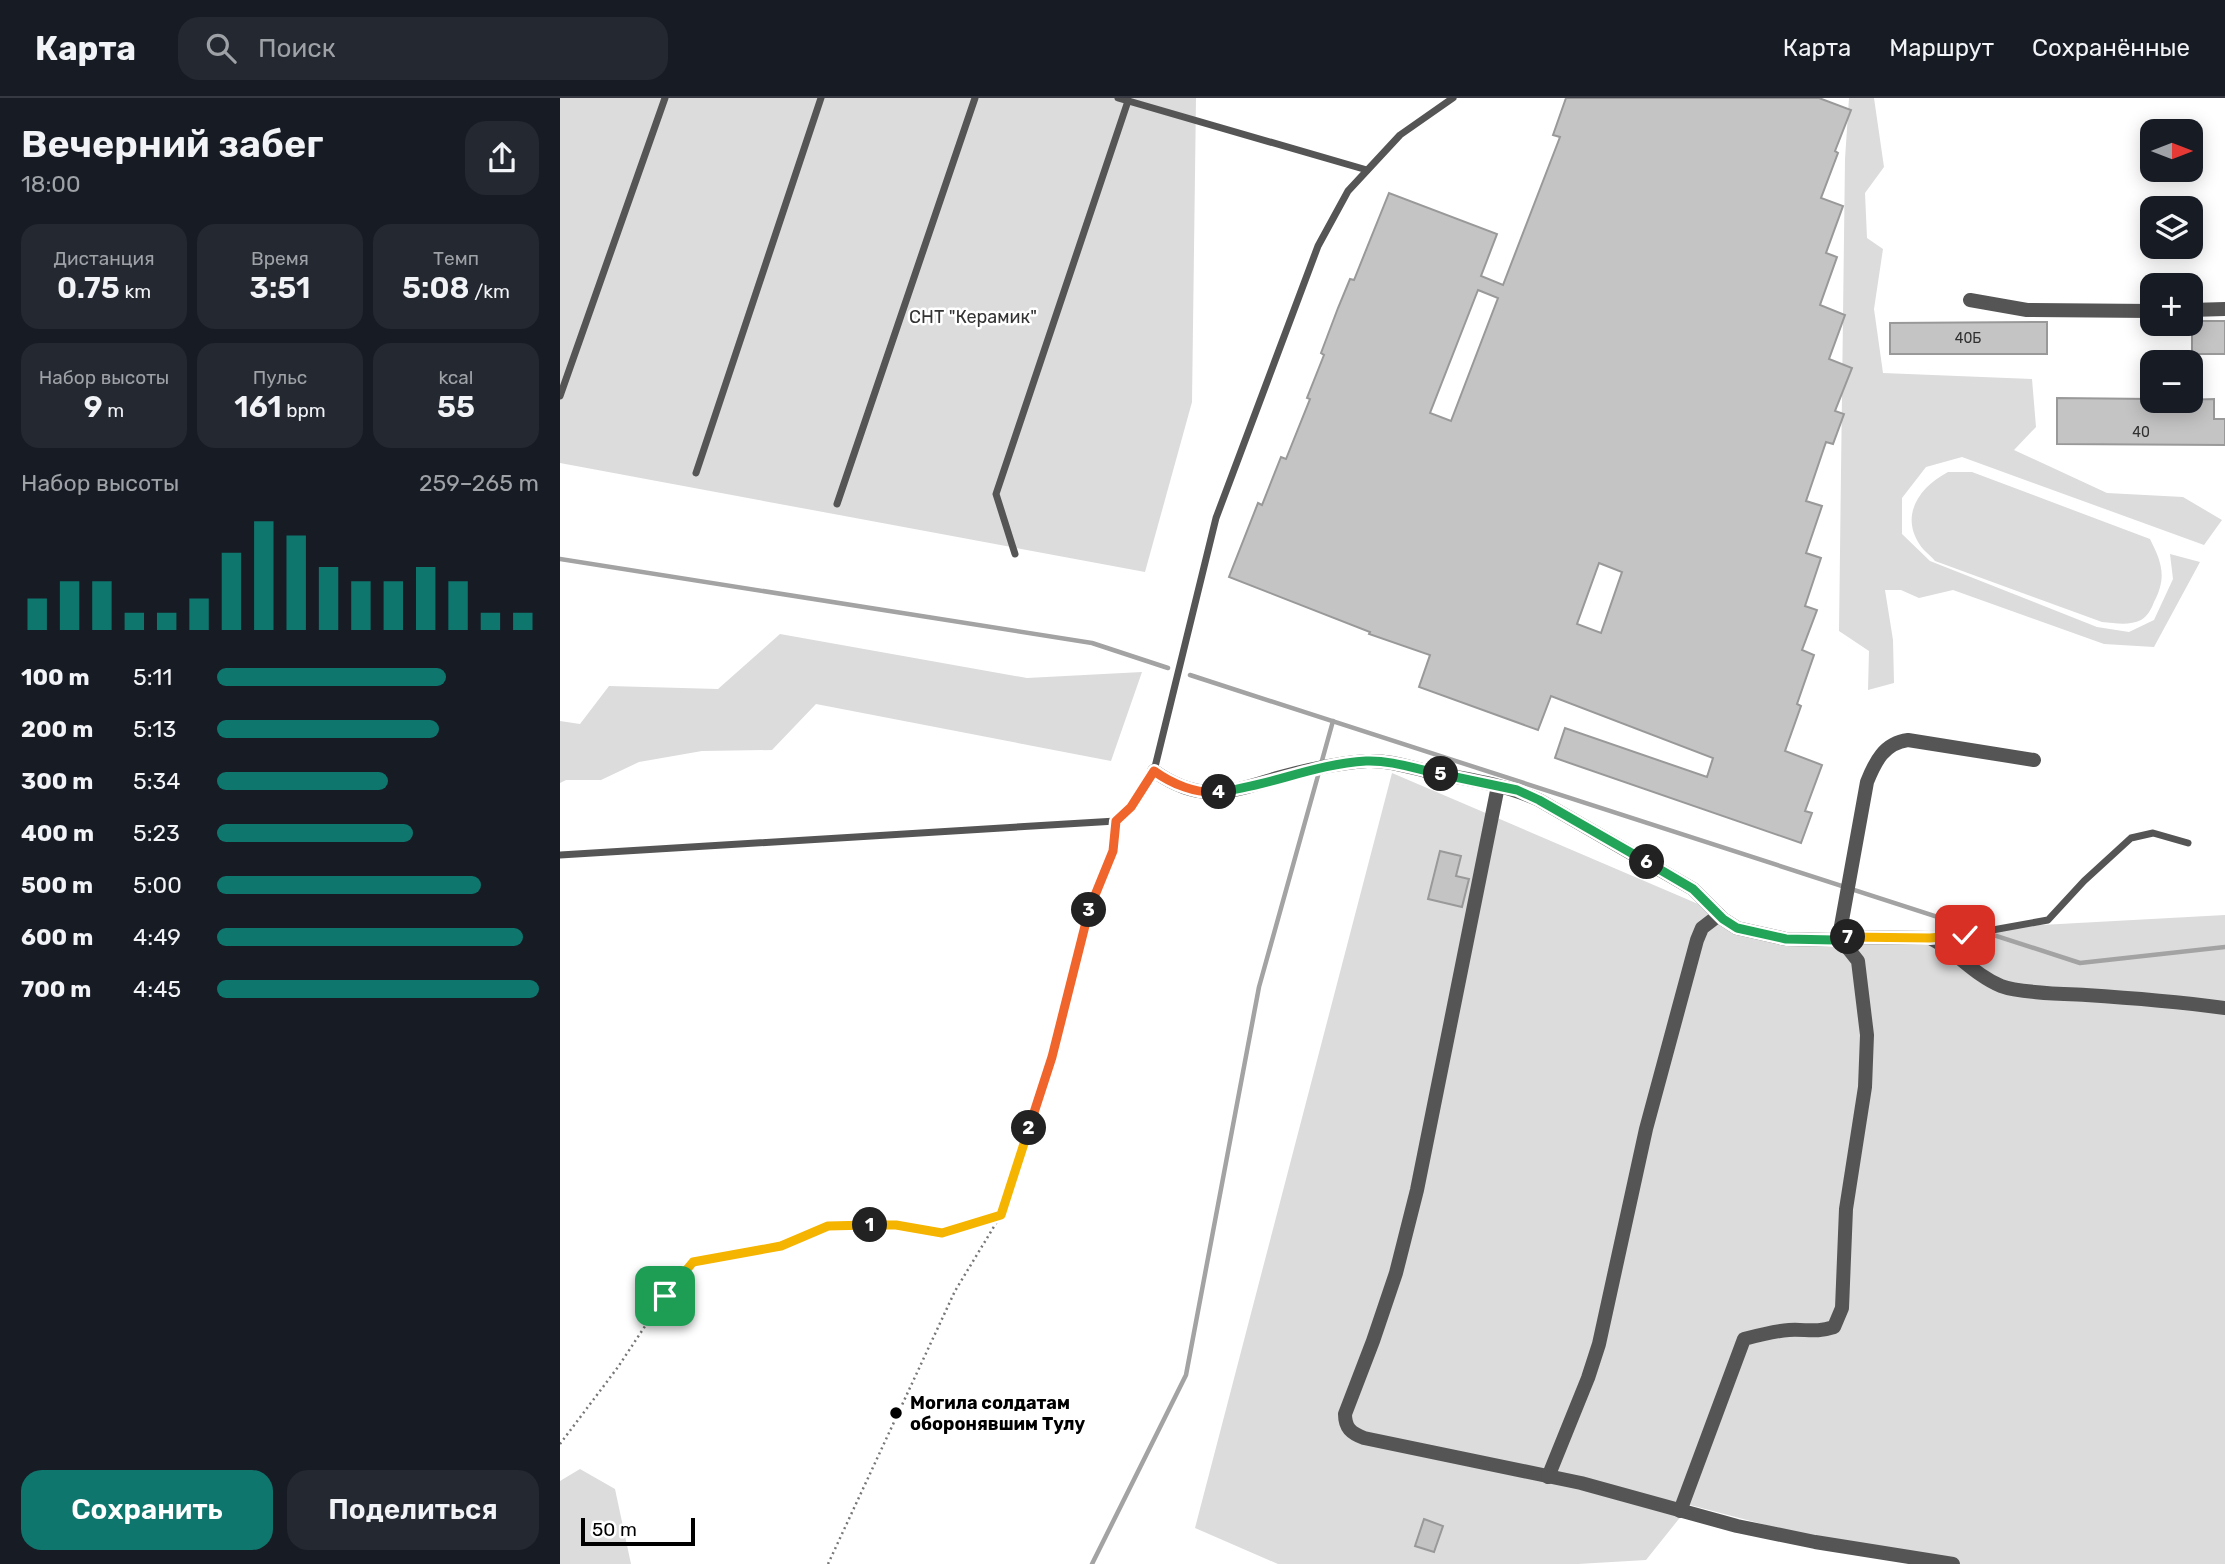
<!DOCTYPE html>
<html lang="ru">
<meta charset="utf-8">
<style>
body{margin:0;font-family:Rubik,sans-serif;background:#242831;color:#f1f3f6;height:100vh;display:flex;flex-direction:column;font-size:26px;white-space:nowrap}
*{box-sizing:border-box;margin:0}
p{font-size:23px;color:#9ea1a6}
.icon{flex:none;width:38px;height:38px;fill:none;stroke:currentColor;stroke-width:2;stroke-linecap:round;stroke-linejoin:round}
.map{position:relative;flex:1;overflow:hidden}
.details{display:flex;flex-direction:column;background:#171b24;width:560px}
.details>*{flex:none}
.needle{width:46px;rotate:90deg}
.controls{position:absolute;left:1580px;top:21px;display:grid;gap:14px}
.controls a{display:grid;place-items:center;width:63px;height:63px;border-radius:14px;background:#171b24;box-shadow:0 4px 18px #0003;font-size:35px}
.scale{position:absolute;left:21px;bottom:18px;width:114px;box-sizing:border-box;padding-left:7px;border:4px solid #000;border-top:0;font-size:19px;line-height:24px;white-space:nowrap;color:#000;-webkit-text-stroke:5px #fff;paint-order:stroke}
.pin{position:absolute;display:grid;place-items:center;width:60px;height:60px;color:#fff;margin:-30px;border-radius:14px;box-shadow:0 4px 10px #0006}
.km{position:absolute;width:35px;height:35px;margin:-18px;border-radius:50%;background:#222;color:#fff;font-size:19px;line-height:35px;text-align:center}
.round{display:grid;place-items:center;flex:none;width:74px;height:74px;border-radius:21px;background:#242831}
.headline{display:flex;align-items:center;justify-content:space-between;height:119px;padding:0 21px}
h1{font-size:38px;font-weight:600;line-height:52px}
.metrics{display:grid;grid-template-columns:repeat(3,1fr);gap:10px;height:119px;padding:7px 21px}
.metrics div{display:grid;align-content:center;border-radius:18px;background:#242831;text-align:center}
.metrics b{font-size:30px;font-weight:600}
.metrics small{font-size:19px;font-weight:400}
.metrics p{font-size:19px}
.chart{height:196px;padding:14px 21px}
.chart p{display:flex;justify-content:space-between}
.chart svg{width:100%;height:126px;margin-top:7px;stroke:#0f766e;stroke-width:6}
.button{display:flex;gap:14px;margin-top:auto;padding:14px 21px}
.button a{flex:1;height:80px;border-radius:21px;background:#0f766e;color:#fff;font-size:28px;font-weight:600;line-height:80px;text-align:center}
.button a+a{background:#242831;color:#f1f3f6}
ul{padding:0 21px;list-style:none;font-size:23px}
li{display:grid;grid-template-columns:112px 84px 1fr;align-items:center;height:52px}
li i{height:18px;border-radius:9px;background:#0f766e}
header{display:flex;align-items:center;gap:42px;box-sizing:border-box;height:98px;padding:0 35px;background:#171b24;border-bottom:2px solid #363941}
header strong{font-size:33px}
nav{display:flex;gap:38px;margin-inline-start:auto;font-size:24px}
.search{width:490px;height:63px;background:#242831;display:flex;align-items:center;gap:18px;box-sizing:border-box;padding:0 24px;border-radius:21px;color:#9ea1a6;font-size:26px}
main{display:flex;flex:1;min-height:0}
.map>svg:first-child{display:block}
.green{fill:#dcdcdc}
.lines{fill:none;stroke-linecap:round;stroke-linejoin:round}
.stream{stroke:#a3a3a3;stroke-width:4.5}
.building{fill:#c4c4c4;stroke:#999;stroke-width:2;fill-rule:evenodd}
.path{stroke:#777;stroke-width:2.5;stroke-dasharray:2 3.5;stroke-linecap:butt}
.service{stroke:#555;stroke-width:7}
.minor{stroke:#555;stroke-width:14}
.split-1-casing{stroke:#fff;stroke-width:14}
.split-2-casing{stroke:#fff;stroke-width:14}
.split-3-casing{stroke:#fff;stroke-width:14}
.split-4-casing{stroke:#fff;stroke-width:14}
.split-5-casing{stroke:#fff;stroke-width:14}
.split-6-casing{stroke:#fff;stroke-width:14}
.split-7-casing{stroke:#fff;stroke-width:14}
.split-8-casing{stroke:#fff;stroke-width:14}
.split-1{stroke:#f5b400;stroke-width:9}
.split-2{stroke:#f5b400;stroke-width:9}
.split-3{stroke:#f0652b;stroke-width:9}
.split-4{stroke:#f0652b;stroke-width:9}
.split-5{stroke:#22a559;stroke-width:9}
.split-6{stroke:#22a559;stroke-width:9}
.split-7{stroke:#22a559;stroke-width:9}
.split-8{stroke:#f5b400;stroke-width:9}
.poi-dot{fill:#000;stroke:#fff;stroke-width:2.5}
.labels{text-anchor:middle;dominant-baseline:central;stroke-width:5;stroke-linejoin:round;paint-order:stroke}
.number-label{font-size:14px;fill:#313131}
.park-label{font-size:18px;fill:#333;stroke:#fff}
.poi-label{font-size:18px;font-weight:bold;fill:#000;stroke:#fff;text-anchor:start}
</style>
<header>
<strong>Карта</strong>
<div class="search"><svg class="icon" aria-label="search" viewBox="0 0 24 24"><circle cx="10" cy="10" r="6"/><path d="M15 15l6 6"/></svg>Поиск</div>
<nav><a>Карта</a><a>Маршрут</a><a>Сохранённые</a></nav>
</header>
<main>
<section class="details">
<div class="headline"><div><h1>Вечерний забег</h1><p>18:00</p></div><a class="round"><svg class="icon" aria-label="share" viewBox="0 0 24 24"><path d="M12 15V3M7 8l5-5 5 5M5 13v7h14v-7"/></svg></a></div>
<div class="metrics">
<div><p>Дистанция</p><b>0.75<small> km</small></b></div>
<div><p>Время</p><b>3:51</b></div>
<div><p>Темп</p><b>5:08<small> /km</small></b></div>
</div>
<div class="metrics">
<div><p>Набор высоты</p><b>9<small> m</small></b></div>
<div><p>Пульс</p><b>161<small> bpm</small></b></div>
<div><p>kcal</p><b>55</b></div>
</div>
<div class="chart"><p><span>Набор высоты</span>259–265 m</p>
<svg viewBox="0 0 160 44" preserveAspectRatio="none"><path d="M5 44V33M15 44V27M25 44V27M35 44V38M45 44V38M55 44V33M65 44V17M75 44V6M85 44V11M95 44V22M105 44V27M115 44V27M125 44V22M135 44V27M145 44V38M155 44V38"/></svg>
</div>
<ul>
<li><b>100 m</b>5:11<i style="width:71%"></i></li>
<li><b>200 m</b>5:13<i style="width:69%"></i></li>
<li><b>300 m</b>5:34<i style="width:53%"></i></li>
<li><b>400 m</b>5:23<i style="width:61%"></i></li>
<li><b>500 m</b>5:00<i style="width:82%"></i></li>
<li><b>600 m</b>4:49<i style="width:95%"></i></li>
<li><b>700 m</b>4:45<i style="width:100%"></i></li>
</ul>
<div class="button"><a>Сохранить</a><a>Поделиться</a></div>
</section>
<div class="map">
<svg width="1665" height="1466" viewBox="0 0 1665 1466">
<rect width="100%" height="100%" fill="#fff"/>
<g class="green">
<polygon points="0,0 636,0 632,304 585,474 0,365"/>
<polygon points="1289,0 1314,0 1324,69 1305,95 1307,140 1323,151 1314,211 1323,275 1472,281 1476,329 1454,352 1547,395 1623,399 1662,422 1644,447 1402,359 1366,369 1342,400 1342,436 1370,463 1537,529 1569,534 1594,522 1613,481 1610,456 1640,464 1594,549 1544,546 1393,492 1359,500 1341,492 1325,492 1333,542 1334,585 1308,592 1309,553 1279,533 1285,61"/>
<path d="M1388 374H1412L1590 441C1602 465 1607 479 1594 504 1592 510 1587 519 1581 522 1569 528 1555 525 1542 524L1375 463C1371 458 1363 452 1360 447 1339 416 1361 388 1388 374Z"/>
<polygon points="220,536 467,580 582,574 551,663 256,606 212,652 142,653 79,664 41,682 6,682 0,685 0,623 20,626 49,588 158,591"/>
<polygon points="832,675 1220,841 1665,817 1665,1466 1354,1466 1130,1407 1086,1462 1018,1466 718,1466 635,1430"/>
<polygon points="20,1371 55,1391 71,1466 0,1466 0,1383"/>
</g>
<g class="lines">
<g class="stream">
<polyline points="0,461 532,545 608,570"/>
<polyline points="630,577 1520,865 1665,849"/>
<polyline points="761,666 773,623"/>
<polyline points="532,1466 626,1277 699,889 759,674"/>
</g>
</g>
<g class="building">
<path d="M1006 0H1259L1291 12 1275 53 1278 55 1261 100 1283 108 1266 155 1277 159 1260 207 1285 217 1269 261 1292 270 1275 313 1284 316 1273 346 1266 344 1246 403 1262 408 1246 455 1261 460 1245 508 1257 512 1242 552 1254 557 1237 606 1241 608 1225 653 1262 667 1245 713 1252 715 1241 745 995 660 1005 630 1147 679 1153 660 991 598 978 632 859 589 870 557 809 536 810 534 669 479 698 405 702 407 721 359 726 361 750 301 747 300 764 257 761 255 778 210 790 181 794 182 829 95 937 136 921 178 943 187 1000 39 993 37ZM918 192 938 200 891 323 870 315ZM1039 465 1062 474 1041 535 1017 526Z"/>
<rect x="1632" y="223" width="33" height="33"/>
<polygon points="1487,224 1487,256 1330,256 1330,225"/>
<polygon points="1497,300 1592,301 1592,303 1654,301 1654,321 1665,321 1665,347 1497,346"/>
<polygon points="880,753 901,758 896,778 909,781 902,809 868,801"/>
<polygon points="864,1421 883,1428 874,1454 855,1448"/>
</g>
<g class="lines">
<g class="path">
<polyline points="0,1346 58,1269 105,1198 133,1164 221,1148 268,1128 336,1127 382,1135 441,1117"/>
<polyline points="268,1466 395,1193 441,1117 492,959 530,810 553,753 555,733"/>
</g>
<g class="service">
<polyline points="558,0 807,72"/>
<polyline points="0,298 105,0"/>
<polyline points="136,375 261,0"/>
<polyline points="277,406 415,0"/>
<polyline points="455,456 436,396 568,3"/>
<polyline points="0,757 556,723 571,709 594,673 656,420 758,148 788,93 840,37 893,0"/>
<polyline points="1375,839 1405,837 1488,822 1524,783 1571,740 1593,735 1628,745"/>
</g>
<g class="minor">
<polyline points="1410,202 1467,212 1592,213"/>
<polyline points="1631,212 1665,211"/>
<path d="M594 673C611 685 633 695 654 694 675 694 697 686 717 680 746 672 776 665 807 663 828 662 849 669 870 674 907 681 944 686 979 702L1133 791 1163 821 1177 830 1226 841 1274 842 1279 839 1370 840C1396 853 1414 877 1441 888 1459 895 1505 896 1526 897 1573 900 1619 904 1665 910"/>
<path d="M938 688 857 1092 836 1175 813 1243 785 1316C785 1330 791 1335 804 1340L1021 1385 1177 1428 1255 1444 1393 1466"/>
<path d="M1279 839 1307 684C1315 664 1324 645 1348 642L1474 662"/>
<polyline points="988,1379 1028,1280 1039,1246 1086,1031 1137,842 1142,830 1159,817"/>
<path d="M1120 1413 1184 1241C1199 1237 1214 1233 1229 1232 1247 1231 1255 1235 1274 1229L1282 1210 1286 1111 1305 989 1307 937 1298 863 1279 839"/>
</g>
</g>
<g class="lines">
<g class="split-1-casing">
<polyline id="split-1" points="105,1198 133,1164 221,1148 268,1128 310,1127"/>
</g>
<g class="split-2-casing">
<polyline id="split-2" points="310,1127 336,1127 382,1135 441,1117 469,1030"/>
</g>
<g class="split-3-casing">
<polyline id="split-3" points="469,1030 492,959 529,812"/>
</g>
<g class="split-4-casing">
<path id="split-4" d="M529 812 553 753 556 723 571 709 594 673C612 686 636 696 659 694"/>
</g>
<g class="split-5-casing">
<path id="split-5" d="M659 694C709 688 755 666 806 663 831 662 856 671 881 676"/>
</g>
<g class="split-6-casing">
<polyline id="split-6" points="881,676 957,692 979,702 1087,764"/>
</g>
<g class="split-7-casing">
<polyline id="split-7" points="1087,764 1133,791 1163,821 1177,830 1226,841 1274,842 1279,839 1288,839"/>
</g>
<g class="split-8-casing">
<polyline id="split-8" points="1288,839 1370,840 1405,837"/>
</g>
<use href="#split-1" class="split-1"/>
<use href="#split-2" class="split-2"/>
<use href="#split-3" class="split-3"/>
<use href="#split-4" class="split-4"/>
<use href="#split-5" class="split-5"/>
<use href="#split-6" class="split-6"/>
<use href="#split-7" class="split-7"/>
<use href="#split-8" class="split-8"/>
</g>
<circle class="poi-dot" cx="336" cy="1315" r="7"/>
<g class="labels">
<g class="number-label">
<text x="1408" y="240">40Б</text>
<text x="1581" y="334">40</text>
</g>
<g class="park-label">
<text x="413" y="219">СНТ "Керамик"</text>
</g>
<g class="poi-label">
<text x="350" y="1305">Могила солдатам<tspan x="350" dy="21">оборонявшим Тулу</tspan></text>
</g>
</g>
</svg>
<div class="controls">
<a><svg class="needle" viewBox="-14 -14 28 28"><path d="M0-13l5 13h-10z" fill="#e53935"/><path d="M0 13l5-13h-10z" fill="#9ea1a6"/></svg></a>
<a><svg class="icon" aria-label="layers" viewBox="0 0 24 24"><path d="M12 4l9 5-9 5-9-5zM3 14l9 5 9-5"/></svg></a>
<a>+</a>
<a>−</a>
</div>
<div class="scale">50 m</div>
<div class="pin" style="left:105px;top:1198px;background:#1e9e55"><svg class="icon" aria-label="arrive" viewBox="0 0 24 24"><path d="M6 21V4h12l-3 4 3 4H6"/></svg></div>
<div class="pin" style="left:1405px;top:837px;background:#d93025"><svg class="icon" aria-label="check" viewBox="0 0 24 24"><path d="M5 12l5 5 9-10"/></svg></div>
<b class="km" style="left:310px;top:1127px">1</b>
<b class="km" style="left:469px;top:1030px">2</b>
<b class="km" style="left:529px;top:812px">3</b>
<b class="km" style="left:659px;top:694px">4</b>
<b class="km" style="left:881px;top:676px">5</b>
<b class="km" style="left:1087px;top:764px">6</b>
<b class="km" style="left:1288px;top:839px">7</b>
</div>
</main>
